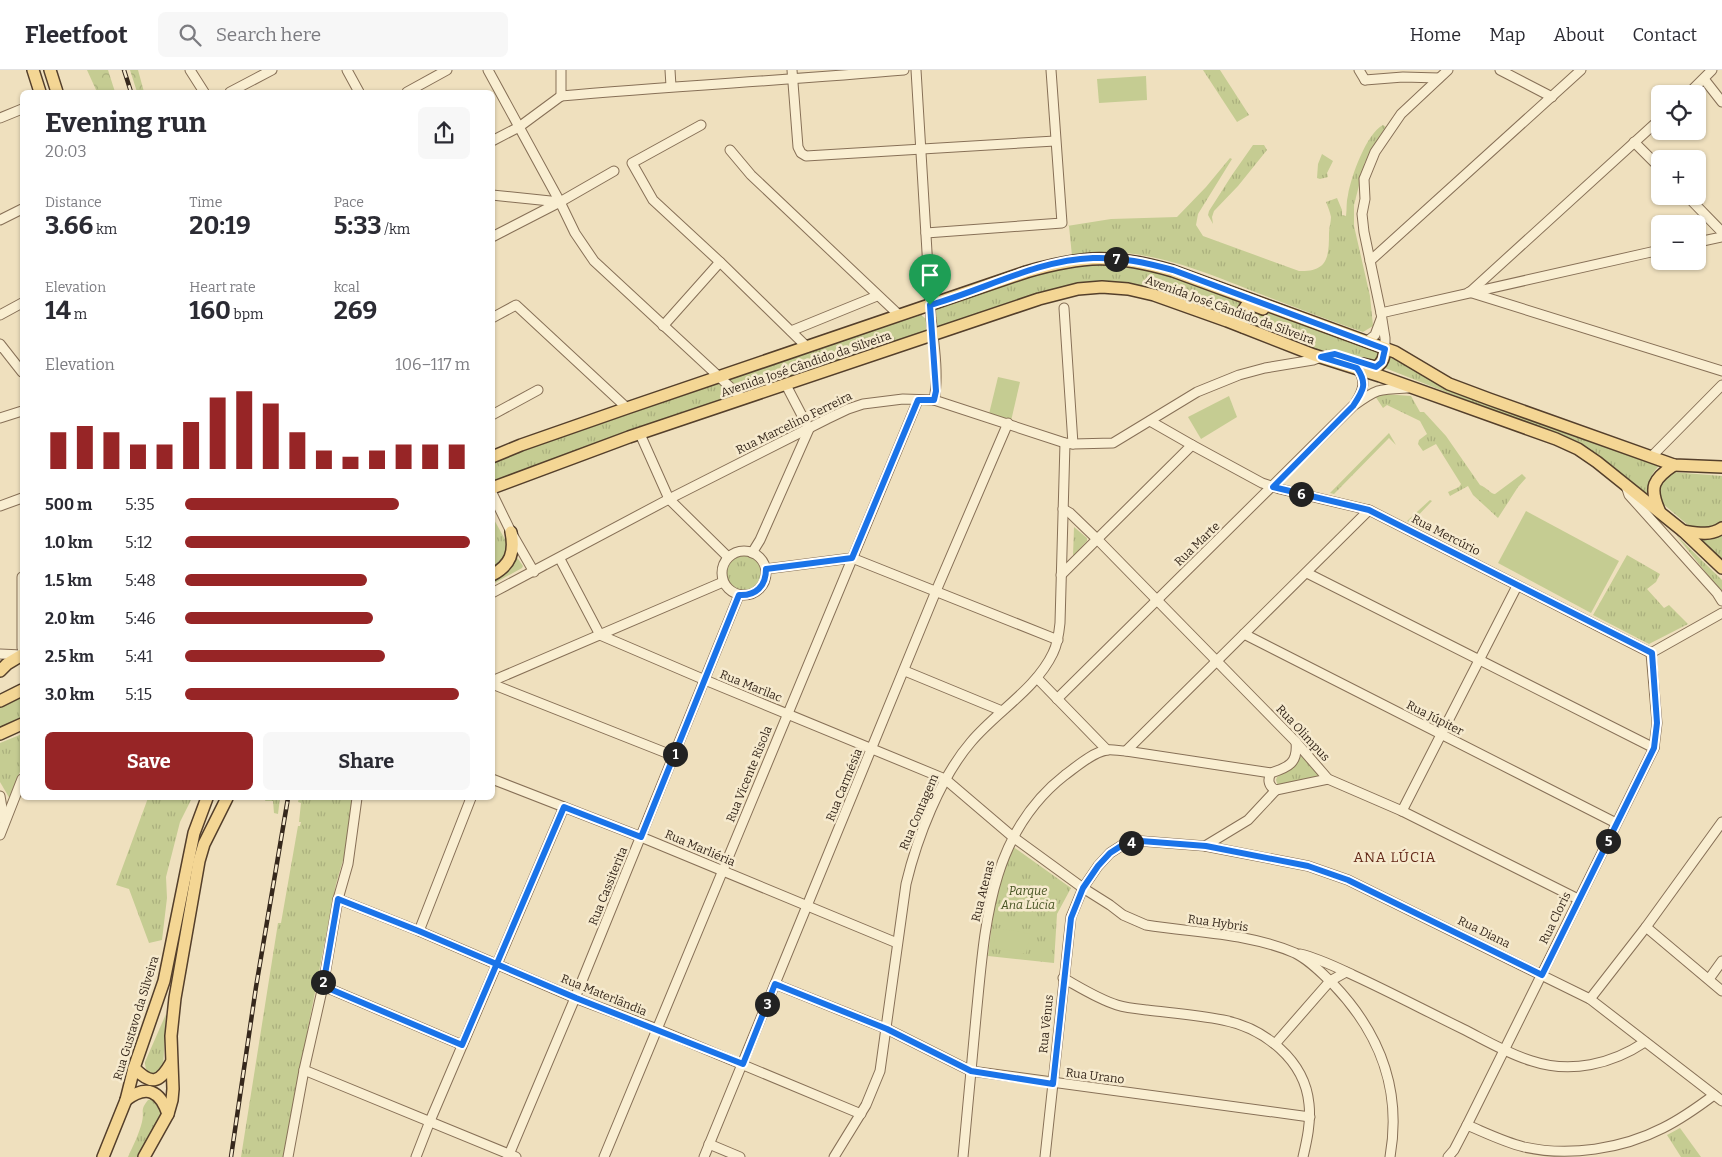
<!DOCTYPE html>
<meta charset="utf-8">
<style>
body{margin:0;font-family:Bitter,serif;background:#f7f7f7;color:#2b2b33;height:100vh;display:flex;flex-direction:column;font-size:19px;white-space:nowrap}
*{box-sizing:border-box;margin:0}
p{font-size:16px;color:#7c7c81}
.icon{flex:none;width:28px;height:28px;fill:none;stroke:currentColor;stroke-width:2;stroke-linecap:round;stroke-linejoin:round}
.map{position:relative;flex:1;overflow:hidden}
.panel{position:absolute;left:20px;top:20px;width:475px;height:710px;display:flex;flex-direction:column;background:#fff;border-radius:8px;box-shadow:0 1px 4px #0004}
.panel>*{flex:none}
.controls{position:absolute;left:1651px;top:15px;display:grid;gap:10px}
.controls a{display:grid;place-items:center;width:55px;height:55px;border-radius:8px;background:#fff;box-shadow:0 1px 4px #0004;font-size:25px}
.pin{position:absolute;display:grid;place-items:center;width:42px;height:42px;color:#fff;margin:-51px -21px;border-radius:50% 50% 50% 0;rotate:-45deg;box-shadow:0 0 5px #0007}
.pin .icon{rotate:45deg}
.km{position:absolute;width:25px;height:25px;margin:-12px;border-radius:50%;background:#222;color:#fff;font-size:14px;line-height:25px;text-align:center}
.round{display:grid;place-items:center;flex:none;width:52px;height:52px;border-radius:8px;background:#f7f7f7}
.headline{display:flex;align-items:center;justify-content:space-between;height:85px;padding:0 25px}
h1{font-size:28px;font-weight:700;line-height:38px}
.stats{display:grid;grid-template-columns:repeat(3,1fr);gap:8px;height:85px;padding:5px 25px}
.stats div{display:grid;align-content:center}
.stats b{font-size:25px;font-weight:700}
.stats small{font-size:14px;font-weight:400}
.stats p{font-size:14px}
.chart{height:140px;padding:10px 25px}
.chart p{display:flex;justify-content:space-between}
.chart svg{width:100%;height:90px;margin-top:5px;stroke:#972526;stroke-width:6}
.primary-button{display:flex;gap:10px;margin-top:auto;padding:10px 25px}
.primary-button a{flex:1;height:58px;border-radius:8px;background:#972526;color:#fff;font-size:20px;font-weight:700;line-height:58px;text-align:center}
.primary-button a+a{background:#f7f7f7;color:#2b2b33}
ul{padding:0 25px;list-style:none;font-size:16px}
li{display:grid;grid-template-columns:80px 60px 1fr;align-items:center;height:38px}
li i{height:12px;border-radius:6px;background:#972526}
header{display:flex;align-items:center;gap:30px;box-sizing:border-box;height:70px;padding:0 25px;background:#fff;border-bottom:1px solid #e1e1e2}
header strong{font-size:24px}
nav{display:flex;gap:28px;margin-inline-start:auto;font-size:18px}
.search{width:350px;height:45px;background:#f7f7f7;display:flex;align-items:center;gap:12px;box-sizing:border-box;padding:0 18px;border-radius:8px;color:#7c7c81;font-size:19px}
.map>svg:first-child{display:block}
.grass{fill:url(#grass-tufts)}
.forest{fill:url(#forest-crowns)}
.pitch{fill:#c5cc92}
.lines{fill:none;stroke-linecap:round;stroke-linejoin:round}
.minor-casing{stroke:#877057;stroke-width:11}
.major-casing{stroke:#543f2b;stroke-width:14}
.minor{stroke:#f9eed1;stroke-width:9}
.major{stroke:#f4d694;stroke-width:11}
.rail-casing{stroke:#36281c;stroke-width:4.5}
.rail{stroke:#f6eace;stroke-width:2.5;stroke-dasharray:8;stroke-linecap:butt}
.route-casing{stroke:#fff;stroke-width:10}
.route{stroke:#1a73e8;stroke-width:6}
.labels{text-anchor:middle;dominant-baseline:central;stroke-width:5;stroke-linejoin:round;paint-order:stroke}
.street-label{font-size:12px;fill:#36281c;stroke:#f6eace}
.park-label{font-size:12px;font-style:italic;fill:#465322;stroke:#f6eace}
.neighbourhood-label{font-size:14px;letter-spacing:1px;fill:#642a1a;stroke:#f6eace}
</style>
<header>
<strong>Fleetfoot</strong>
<div class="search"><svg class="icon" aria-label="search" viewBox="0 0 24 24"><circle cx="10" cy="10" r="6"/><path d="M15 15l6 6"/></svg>Search here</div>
<nav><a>Home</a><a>Map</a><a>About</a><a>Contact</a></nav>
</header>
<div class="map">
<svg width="1722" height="1087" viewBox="0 0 1722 1087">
<defs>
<pattern id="grass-tufts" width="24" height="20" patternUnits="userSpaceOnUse" patternTransform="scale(1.25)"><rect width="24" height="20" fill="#c5cc92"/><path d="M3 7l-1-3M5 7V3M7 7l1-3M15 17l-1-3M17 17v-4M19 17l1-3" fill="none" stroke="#aaaf7d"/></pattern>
<pattern id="forest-crowns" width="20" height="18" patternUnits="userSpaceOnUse" patternTransform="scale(1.25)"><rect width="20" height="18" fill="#c5cc92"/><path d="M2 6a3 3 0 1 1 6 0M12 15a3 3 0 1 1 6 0" fill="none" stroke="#aaaf7d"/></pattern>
</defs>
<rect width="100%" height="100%" fill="#efe0be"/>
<g class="grass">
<polygon points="1203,0 1220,0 1249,45 1237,52"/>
<path d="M1383 55 1389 59 1365 92 1354 135V156L1370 226 1373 256 1363 262C1329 250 1296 238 1263 225 1201 201 1139 172 1072 186L1069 156H1067L1111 149 1177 147 1206 117 1230 88 1232 89 1198 144 1196 155 1203 166 1299 201C1328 202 1329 187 1329 163 1329 158 1331 152 1331 147 1330 142 1328 137 1326 132L1337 128 1342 140V145L1346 146C1347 139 1346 132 1348 125 1351 107 1366 64 1383 55Z"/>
<polygon points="1253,75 1264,75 1267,80 1238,116 1214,141 1212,147 1213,154 1208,145 1209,141 1232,105"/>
<polygon points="1322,84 1333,91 1327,103 1328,107 1320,109 1317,108 1318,94"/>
<polygon points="1111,193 1161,201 1242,232 1236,243 1236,250 1109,214 937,259 936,239 1052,199 1069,195"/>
<polygon points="1254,238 1288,250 1301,251 1376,280 1379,284 1377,290 1370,294 1329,280 1316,280 1247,254 1245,252 1247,242"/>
<polygon points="920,244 926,249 926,262 746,323 727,308"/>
<path d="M1390 285 1661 394C1651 403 1647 413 1648 427L1595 385 1512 348 1385 298Z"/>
<path d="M717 311 735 327C655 354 573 379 496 413L493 408 492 392 517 381Z"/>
<path d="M1384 324 1411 326 1420 342H1424L1446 366 1480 415C1486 417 1491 424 1495 424L1522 404 1526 408 1518 417 1498 448 1473 425 1468 416 1450 426 1448 422 1459 417 1461 414 1436 374 1423 381 1418 374 1419 370 1427 364 1420 351 1387 335 1383 338 1375 326Z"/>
<polygon points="1389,363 1396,375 1389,368 1334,424 1330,423"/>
<polygon points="1671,402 1722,406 1722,452 1711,458 1698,459 1689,456 1662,433 1656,415"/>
<polygon points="1430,430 1432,431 1411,453 1407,451"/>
<polygon points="492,446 507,473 506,488 492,502"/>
<polygon points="1074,457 1087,468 1087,471 1073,486"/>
<polygon points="1722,463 1722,493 1698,468"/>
<polygon points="1676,465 1722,510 1722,523"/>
<circle cx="742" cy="503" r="19"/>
<polygon points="1627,485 1660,504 1656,512 1647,519 1664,538 1669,535 1688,554 1649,574 1593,545"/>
<polygon points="516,486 523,496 522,498 493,514 493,510"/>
<polygon points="22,624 22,650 0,661 0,636"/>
<polygon points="22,664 22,696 10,729 0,712 0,673"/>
<polygon points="1302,685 1321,707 1278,716 1276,710 1277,707 1291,699"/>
<polygon points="148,728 192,728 180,752 166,807 167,828 162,870 149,873 129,819 116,815"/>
<polygon points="266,728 280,728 278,744 274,743 273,731 265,731"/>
<polygon points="299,728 353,728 344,787 336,814 283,1087 241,1087 278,853 281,853 298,756 300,756 301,752 299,752 301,733 298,732"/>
<polygon points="1012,776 1071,818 1057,844 1054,893 988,886 996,821"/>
<path d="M166 944 163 998 153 1006C147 1002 145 999 145 992Z"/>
<path d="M155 1029 165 1038 161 1048 137 1087H128C133 1076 139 1064 142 1052 145 1041 139 1041 148 1030Z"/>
<polygon points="1680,1058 1701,1087 1681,1087 1667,1065"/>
</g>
<g class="forest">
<polygon points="87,0 108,0 115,22 97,22"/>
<polygon points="130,0 138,0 144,22 137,22"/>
</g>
<g class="pitch">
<polygon points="1146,6 1147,30 1099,33 1097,9"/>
<polygon points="998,307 1020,312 1011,351 989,344"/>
<polygon points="1229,326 1237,347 1201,369 1188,347"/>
<polygon points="1526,441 1619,491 1591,543 1498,493"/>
<polygon points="997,858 1030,864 1026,884 993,877"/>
</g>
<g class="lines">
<g class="minor-casing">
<g id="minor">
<polyline points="190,0 204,22"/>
<polyline points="347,0 359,22"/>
<polyline points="488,0 560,132 575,163 594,191 743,329"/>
<polyline points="561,0 561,26"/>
<polyline points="670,0 671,16"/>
<polyline points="792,0 798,77 801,83 806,86 1055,71"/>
<path d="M916 0 931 248C934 273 939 306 934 330"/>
<polyline points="1359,0 1365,10"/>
<polyline points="1500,0 1552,27"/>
<polyline points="1704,9 1722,32"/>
<polyline points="1365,10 1403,7 1439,8"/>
<polyline points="230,22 272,0"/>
<polyline points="407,22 447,0"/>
<polyline points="1688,24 1712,0"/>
<path d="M561 26C675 16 790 10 904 0"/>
<polyline points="0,48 22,39"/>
<polyline points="701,55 632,93 653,130 720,192 807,277"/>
<polyline points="492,71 519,57 561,26"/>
<polyline points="1634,72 1660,98"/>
<polyline points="730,80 751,105 899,245"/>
<polyline points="492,125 560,132"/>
<polyline points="1687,126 1722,162"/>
<polyline points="0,150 22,139"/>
<polyline points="926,163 1062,153 1051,0"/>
<polyline points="492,167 560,132 614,101"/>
<polyline points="1698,172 1722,167"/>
<polyline points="1370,191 1581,0"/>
<polyline points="1469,222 1722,301"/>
<polyline points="1470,222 1660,49"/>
<polyline points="1064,238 1073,374"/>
<polyline points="1381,243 1660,180"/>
<polyline points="0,245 22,233"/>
<polyline points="492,248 516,235 627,338"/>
<polyline points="663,256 720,192"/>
<polyline points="791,261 877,226"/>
<polyline points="1366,272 1375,265 1381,249"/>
<polyline points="0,274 22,302"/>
<polyline points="1385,279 1385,268 1381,243 1364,162 1362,144 1365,129 1364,109 1375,82 1401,44 1448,0"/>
<path d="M1356 332C1364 319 1366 310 1357 298"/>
<polyline points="492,345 538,320"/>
<polyline points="0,348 22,341"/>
<polyline points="1150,351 1192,375 1262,413 1280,419 1369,440 1651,583"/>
<polyline points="640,364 669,429 728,487"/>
<polyline points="1652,386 1722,315"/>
<polyline points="1626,416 1629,425 1717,523 1722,531"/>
<polyline points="492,423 511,462 534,502"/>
<polyline points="0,436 22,428"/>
<polyline points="1063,439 1070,443 1098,470 1296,672 1328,709 1402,741 1578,829"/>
<circle cx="744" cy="503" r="22"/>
<polyline points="752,483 760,470 809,359 786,315"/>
<path d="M560 489 600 565 705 610 945 709 1013 767 1083 818 1110 835 1123 845 1146 855C1195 863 1249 863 1295 883 1309 890 1322 903 1333 914 1380 963 1402 1019 1390 1087"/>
<polyline points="766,499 852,488 1058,570"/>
<polyline points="1307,503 1654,678"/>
<polyline points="1061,505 1192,375"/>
<polyline points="22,507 22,578"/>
<polyline points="492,523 669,429 827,349 848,339 863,334 903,329 934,330 1065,373 1073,374 1113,373 1197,322 1239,305 1265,298 1313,290 1321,287"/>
<polyline points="1244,564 1616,753"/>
<polyline points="1651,583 1722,543"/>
<polyline points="0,584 22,585"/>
<polyline points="905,601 1002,641"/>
<polyline points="1037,608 1107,680"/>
<polyline points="492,611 723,512"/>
<polyline points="492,614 674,686"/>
<path d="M1057 629 1353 336C1378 318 1379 319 1408 318"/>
<polyline points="1126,681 1369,440"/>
<polyline points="492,709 641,767 897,873"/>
<path d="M1276 720C1269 717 1267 710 1271 703 1289 697 1298 693 1296 672"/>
<polyline points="1276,720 1328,709"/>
<polyline points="0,726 4,750"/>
<polyline points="1402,741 1517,516"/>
<polyline points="0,765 22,709"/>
<polyline points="1205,776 1248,750 1276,720"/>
<polyline points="338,829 419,861 575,928 657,959 861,1044"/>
<polyline points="1646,857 1722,921"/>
<polyline points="419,861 471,728"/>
<path d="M1300 884C1318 888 1336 897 1353 905 1390 922 1426 941 1463 959 1485 970 1508 984 1532 991 1571 1004 1612 994 1645 972"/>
<path d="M1063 908C1081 918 1098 929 1117 935 1127 938 1138 939 1147 940 1172 943 1198 945 1223 950 1264 958 1305 990 1309 1034 1311 1052 1307 1070 1303 1087"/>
<polyline points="1709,909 1722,891"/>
<polyline points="775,914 887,959 971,1001 1310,1047"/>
<polyline points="323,916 462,975"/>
<polyline points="1590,929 1646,857 1722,752"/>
<polyline points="1275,974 1330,911 1346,902"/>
<polyline points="304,1000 516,1087"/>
<path d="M1467 1055C1486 1063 1504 1072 1524 1077 1569 1087 1622 1079 1663 1058 1681 1049 1698 1037 1714 1025"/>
<polyline points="709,1074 740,1087"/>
<polyline points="288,1087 304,1000 323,916 338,829 348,794 357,728"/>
<polyline points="416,1087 430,1051 564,737"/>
<polyline points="508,1087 575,928 739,525"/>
<polyline points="604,1087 918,330"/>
<polyline points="704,1087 936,521 1008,353"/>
<path d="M834 1087 866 1035 880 1001 906 814C917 768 940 708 971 672 996 642 1036 619 1053 583 1058 573 1059 563 1060 553L1065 373"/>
<path d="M963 1087C967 1040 972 994 976 947 985 858 988 765 1065 705 1076 697 1093 682 1107 680 1112 679 1120 681 1126 681L1271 703"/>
<polyline points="1045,1087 1071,847 1083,818 1098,796 1110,783 1124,774 1141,771 1205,776 1308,796 1348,810 1590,929 1722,1031"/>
<polyline points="1448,1087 1454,1080 1467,1055 1654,678 1657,653 1651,583"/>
</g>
</g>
<g class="major-casing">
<g id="major">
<polyline points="33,0 40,22"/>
<polyline points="50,0 57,22"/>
<polyline points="1243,257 1240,246 1246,236 1253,235 1263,239"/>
<path d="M1363 294 1376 297C1383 293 1384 287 1385 279"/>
<path d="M492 387 521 375 627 338 1026 202C1084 185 1115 184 1173 201L1395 282 1449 314 1489 329 1674 395 1722 397"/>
<polyline points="492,418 629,367 1039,229 1078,219 1102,217 1128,219 1154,225 1227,251 1314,285 1380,306 1556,369 1578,379 1597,392 1683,461 1722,498"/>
<path d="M1659 440C1649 417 1653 409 1674 395"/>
<path d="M1683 461C1697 463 1710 466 1722 458"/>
<path d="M492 505C511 495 515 482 511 462"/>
<polyline points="0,601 7,594 22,585"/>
<polyline points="0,631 22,620"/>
<polyline points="0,664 22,654"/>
<path d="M134 998C151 1015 159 1014 171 993"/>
<path d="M126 1030C147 1014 160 1021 168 1044"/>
<polyline points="103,1087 126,1030 134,998 164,911 194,763 207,728"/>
<polyline points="144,1087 168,1044 172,1030 173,1019 171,966 175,928 199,791 204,774 227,728"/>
</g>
</g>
<use href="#minor" class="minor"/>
<use href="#major" class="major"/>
<g class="rail-casing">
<g id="rail">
<polyline points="124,0 131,22"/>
<polyline points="231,1087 256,917 288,728"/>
</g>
</g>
<use href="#rail" class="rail"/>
</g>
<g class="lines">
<g class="route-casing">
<path id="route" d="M930 235 936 321 934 330H918L852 488 766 499C766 516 756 526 739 525L641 767 564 737 462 975 323 916 338 829 419 861 576 928 743 994 775 914 887 959 971 1001 1053 1014 1071 848 1083 818 1098 796 1110 783 1124 774 1141 771 1206 776 1308 796 1348 810 1542 905 1654 678 1657 653 1652 583 1369 440 1273 417 1353 336C1363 321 1368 314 1357 298L1321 287 1335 284 1376 297 1382 292 1385 279 1173 200C1147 193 1121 187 1093 188 1037 190 984 220 930 235"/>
</g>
<use href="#route" class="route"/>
</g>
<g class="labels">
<g class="street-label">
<text transform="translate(1230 240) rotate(20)">Avenida José Cândido da Silveira</text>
<text transform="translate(806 294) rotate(-19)">Avenida José Cândido da Silveira</text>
<text transform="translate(794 353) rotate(-26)">Rua Marcelino Ferreira</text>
<text transform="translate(1446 465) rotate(27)">Rua Mercúrio</text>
<text transform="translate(1197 474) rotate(-44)">Rua Marte</text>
<text transform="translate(751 616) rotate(22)">Rua Marilac</text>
<text transform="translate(1435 648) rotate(27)">Rua Júpiter</text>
<text transform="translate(1303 663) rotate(47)">Rua Olimpus</text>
<text transform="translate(749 704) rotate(-68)">Rua Vicente Risola</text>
<text transform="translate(844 715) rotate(-68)">Rua Carmésia</text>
<text transform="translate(919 742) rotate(-67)">Rua Contagem</text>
<text transform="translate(700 778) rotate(23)">Rua Marliéria</text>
<text transform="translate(608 816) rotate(-68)">Rua Cassiterita</text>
<text transform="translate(983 821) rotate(-76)">Rua Atenas</text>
<text transform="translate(1555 848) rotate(-64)">Rua Cloris</text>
<text transform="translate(1218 853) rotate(8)">Rua Hybris</text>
<text transform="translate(1484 862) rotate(26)">Rua Diana</text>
<text transform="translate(604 925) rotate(22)">Rua Materlândia</text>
<text transform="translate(136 948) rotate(-73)">Rua Gustavo da Silveira</text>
<text transform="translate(1046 954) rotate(-84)">Rua Vênus</text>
<text transform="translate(1095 1006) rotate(7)">Rua Urano</text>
</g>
<g class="park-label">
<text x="1028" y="821">Parque<tspan x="1028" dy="14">Ana Lúcia</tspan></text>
</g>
<g class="neighbourhood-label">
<text x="1395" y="787">ANA LÚCIA</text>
</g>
</g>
</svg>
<div class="controls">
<a><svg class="icon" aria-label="locate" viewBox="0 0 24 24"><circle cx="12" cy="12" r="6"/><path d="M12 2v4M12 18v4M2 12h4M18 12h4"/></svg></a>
<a>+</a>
<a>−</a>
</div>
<div class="pin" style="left:930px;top:235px;background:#1e9e55"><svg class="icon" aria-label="arrive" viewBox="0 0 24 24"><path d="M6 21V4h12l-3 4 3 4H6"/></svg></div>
<b class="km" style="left:675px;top:684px">1</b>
<b class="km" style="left:323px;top:912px">2</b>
<b class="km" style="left:767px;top:934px">3</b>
<b class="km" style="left:1131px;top:773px">4</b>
<b class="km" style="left:1608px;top:771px">5</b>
<b class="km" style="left:1301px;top:424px">6</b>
<b class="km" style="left:1116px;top:189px">7</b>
<section class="panel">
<div class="headline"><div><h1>Evening run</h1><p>20:03</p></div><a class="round"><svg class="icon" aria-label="share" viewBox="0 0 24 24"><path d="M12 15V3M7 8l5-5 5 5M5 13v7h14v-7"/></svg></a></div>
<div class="stats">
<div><p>Distance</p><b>3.66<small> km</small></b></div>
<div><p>Time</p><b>20:19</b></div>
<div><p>Pace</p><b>5:33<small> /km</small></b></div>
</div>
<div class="stats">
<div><p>Elevation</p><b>14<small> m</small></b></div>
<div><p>Heart rate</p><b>160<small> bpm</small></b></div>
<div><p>kcal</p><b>269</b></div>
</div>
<div class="chart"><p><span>Elevation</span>106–117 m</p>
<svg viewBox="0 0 160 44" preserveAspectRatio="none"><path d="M5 44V26M15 44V23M25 44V26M35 44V32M45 44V32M55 44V21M65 44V9M75 44V6M85 44V12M95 44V26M105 44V35M115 44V38M125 44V35M135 44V32M145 44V32M155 44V32"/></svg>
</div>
<ul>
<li><b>500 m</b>5:35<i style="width:75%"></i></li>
<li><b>1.0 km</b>5:12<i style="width:100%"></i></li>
<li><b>1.5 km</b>5:48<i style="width:64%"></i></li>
<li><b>2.0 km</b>5:46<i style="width:66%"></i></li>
<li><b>2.5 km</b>5:41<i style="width:70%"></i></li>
<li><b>3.0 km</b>5:15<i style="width:96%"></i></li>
</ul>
<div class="primary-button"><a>Save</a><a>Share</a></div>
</section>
</div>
